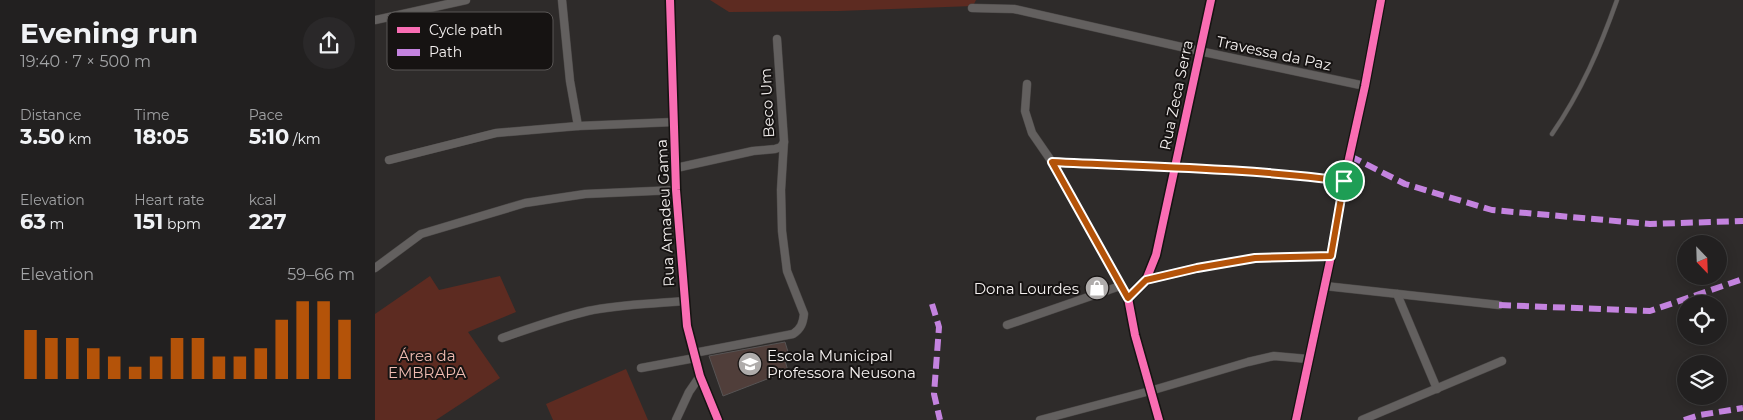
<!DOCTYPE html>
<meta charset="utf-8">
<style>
body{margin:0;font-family:Montserrat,sans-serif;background:#2a2829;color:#f1f3f6;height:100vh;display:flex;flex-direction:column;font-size:19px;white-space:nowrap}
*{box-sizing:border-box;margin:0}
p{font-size:16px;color:#a2a3a5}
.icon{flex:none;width:28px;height:28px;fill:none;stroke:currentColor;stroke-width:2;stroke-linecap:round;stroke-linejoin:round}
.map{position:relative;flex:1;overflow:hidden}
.panel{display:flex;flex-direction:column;background:#222020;width:375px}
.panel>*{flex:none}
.needle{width:32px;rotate:157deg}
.fabs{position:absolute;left:1302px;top:235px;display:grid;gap:10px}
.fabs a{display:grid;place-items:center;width:50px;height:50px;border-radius:50%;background:#222020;box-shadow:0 2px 12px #0003,0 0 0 1px #3f3e3e;font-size:25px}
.pin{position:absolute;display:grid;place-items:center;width:42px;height:42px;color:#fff;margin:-21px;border:2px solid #fff;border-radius:50%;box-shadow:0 1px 5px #0007}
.round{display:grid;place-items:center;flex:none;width:52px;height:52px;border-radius:26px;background:#2a2829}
.headline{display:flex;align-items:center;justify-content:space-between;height:85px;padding:0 20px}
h1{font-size:28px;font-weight:700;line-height:38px}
.figures{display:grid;grid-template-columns:repeat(3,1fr);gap:8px;height:85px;padding:5px 20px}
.figures div{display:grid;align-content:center}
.figures b{font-size:21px;font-weight:700}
.figures small{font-size:14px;font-weight:400}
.figures p{font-size:14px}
.chart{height:140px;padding:10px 20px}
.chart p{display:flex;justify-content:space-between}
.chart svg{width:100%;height:90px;margin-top:5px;stroke:#b45309;stroke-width:6}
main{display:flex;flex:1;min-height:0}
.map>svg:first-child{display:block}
.green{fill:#5d2b21}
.building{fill:#503e3a;stroke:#575454}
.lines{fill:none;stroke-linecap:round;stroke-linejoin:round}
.service-casing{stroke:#4b4847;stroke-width:5}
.minor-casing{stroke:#4b4847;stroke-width:9}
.tertiary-casing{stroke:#4b4847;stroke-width:11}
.service{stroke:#63605f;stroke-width:4}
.minor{stroke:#63605f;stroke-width:8}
.tertiary{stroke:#63605f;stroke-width:10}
.quiet{stroke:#c483df;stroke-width:6;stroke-dasharray:12 6;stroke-linecap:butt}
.cycleway-casing{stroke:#161312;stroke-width:11}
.cycleway{stroke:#f96db3;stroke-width:8}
.route-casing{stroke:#fff;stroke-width:10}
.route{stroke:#b45309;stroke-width:6}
.labels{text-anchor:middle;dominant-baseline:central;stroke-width:4;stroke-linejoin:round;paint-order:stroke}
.street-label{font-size:15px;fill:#f5f1f0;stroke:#161312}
.poi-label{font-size:15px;fill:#f5f1f0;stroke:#161312;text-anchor:end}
.park-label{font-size:15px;fill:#efbbb1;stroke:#161312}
.key{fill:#161312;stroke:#595655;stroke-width:1}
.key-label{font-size:14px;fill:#f5f1f0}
</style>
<main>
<section class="panel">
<div class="headline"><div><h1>Evening run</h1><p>19:40 · 7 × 500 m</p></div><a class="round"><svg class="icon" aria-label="share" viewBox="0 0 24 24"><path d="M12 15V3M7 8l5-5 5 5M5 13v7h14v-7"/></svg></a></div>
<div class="figures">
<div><p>Distance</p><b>3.50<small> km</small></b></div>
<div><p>Time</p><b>18:05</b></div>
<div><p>Pace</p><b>5:10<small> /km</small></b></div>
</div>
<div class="figures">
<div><p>Elevation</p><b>63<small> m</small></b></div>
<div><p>Heart rate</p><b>151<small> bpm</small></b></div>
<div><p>kcal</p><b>227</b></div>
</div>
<div class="chart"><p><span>Elevation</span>59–66 m</p>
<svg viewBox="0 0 160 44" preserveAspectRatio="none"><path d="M5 44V20M15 44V24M25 44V24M35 44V29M45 44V33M55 44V38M65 44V33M75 44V24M85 44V24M95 44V33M105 44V33M115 44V29M125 44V15M135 44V6M145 44V6M155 44V15"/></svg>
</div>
</section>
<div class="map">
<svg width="1368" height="420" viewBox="0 0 1368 420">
<rect width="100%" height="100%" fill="#2e2b2a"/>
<g class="green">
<polygon points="335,0 601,0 598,6 463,11 354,12"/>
<polygon points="55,276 64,290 125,276 141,312 93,332 125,378 61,420 0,420 0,314"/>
<polygon points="251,369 273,420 178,420 171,404"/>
</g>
<polygon class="building" points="410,342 414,355 409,357 413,371 348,396 334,356"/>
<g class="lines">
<g class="service-casing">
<path id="service" d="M1177 134C1206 92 1225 48 1242 0"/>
</g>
<g class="minor-casing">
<g id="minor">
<polyline points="187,0 195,81 203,126"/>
<polyline points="295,0 301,190 312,326 325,376 343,420"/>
<polyline points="597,8 639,9 824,51 990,86"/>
<polyline points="0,20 91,0"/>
<polyline points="652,84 650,111 657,133 677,162 753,298"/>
<polyline points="14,160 121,133 203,126 299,122"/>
<path d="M677 162C774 167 872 168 969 181"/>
<polyline points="301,168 378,151 400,149 406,147 409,142"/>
<polyline points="0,268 46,234 150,203 210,194 301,190"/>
<polyline points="771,280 822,268 880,258 956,256"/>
<polyline points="950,286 1124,305"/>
<polyline points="1022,294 1062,389"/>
<polyline points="632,325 745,286"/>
<path d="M127 338C156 328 183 318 213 311 244 304 277 304 309 301"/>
<path d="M319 353 418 334C426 329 428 323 429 314L412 271 407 231 406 190 409 141 402 39"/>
<polyline points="266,368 320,358"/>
<polyline points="301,420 314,392 325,376"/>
<polyline points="665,420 775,391 873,362 899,356 933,359"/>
<polyline points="784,420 760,335 753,298 771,280 781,255 836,0"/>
<polyline points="987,420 1127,361"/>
</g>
</g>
<g class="tertiary-casing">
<polyline id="tertiary" points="921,420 956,256 969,181 990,86 1006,0"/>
</g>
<use href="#service" class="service"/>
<use href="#minor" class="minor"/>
<use href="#tertiary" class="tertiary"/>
<g class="quiet">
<polyline points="975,156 1030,184 1117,210 1275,224 1368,221"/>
<polyline points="557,304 564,327 559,394 565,420"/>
<polyline points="1124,305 1275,311 1368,279"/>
<polyline points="1309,420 1325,415 1368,408"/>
</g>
<g class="cycleway-casing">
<g id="cycleway">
<polyline points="295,0 301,190 312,326 325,376 343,420"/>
<polyline points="784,420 760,335 753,298 771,280 781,255 836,0"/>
<polyline points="921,420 956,256 969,181 990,86 1006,0"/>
</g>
</g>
<use href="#cycleway" class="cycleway"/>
</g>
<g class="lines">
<g class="route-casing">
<path id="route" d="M677 162C774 167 872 168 969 181L956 256 880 258 822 268 771 280 753 298Z"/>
</g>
<use href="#route" class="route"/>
</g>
<defs>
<g id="shop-disc" transform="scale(1.25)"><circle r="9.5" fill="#afacab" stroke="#161312"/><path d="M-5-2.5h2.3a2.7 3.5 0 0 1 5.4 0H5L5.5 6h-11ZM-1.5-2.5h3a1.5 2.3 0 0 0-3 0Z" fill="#fff"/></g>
<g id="school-disc" transform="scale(1.25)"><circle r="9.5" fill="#afacab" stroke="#161312"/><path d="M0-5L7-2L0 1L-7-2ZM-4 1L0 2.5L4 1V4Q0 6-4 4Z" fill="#fff"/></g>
</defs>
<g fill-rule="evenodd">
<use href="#shop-disc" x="722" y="288"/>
<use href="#school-disc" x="375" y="364"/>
</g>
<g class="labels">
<g class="street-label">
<text transform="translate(899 53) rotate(12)">Travessa da Paz</text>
<text transform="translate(801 95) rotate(-78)">Rua Zeca Serra</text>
<text transform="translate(392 103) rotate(-93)">Beco Um</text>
<text transform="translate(290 213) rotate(-93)">Rua Amadeu Gama</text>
</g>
<g class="poi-label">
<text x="704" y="288">Dona Lourdes</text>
<text x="392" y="355" text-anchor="start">Escola Municipal<tspan x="392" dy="17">Professora Neusona</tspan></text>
</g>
<g class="park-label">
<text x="52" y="355">Área da<tspan x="52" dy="17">EMBRAPA</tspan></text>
</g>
</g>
<rect x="12" y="12" width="166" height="58" rx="8" class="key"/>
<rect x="22" y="27" width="23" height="6" fill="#f96db3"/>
<rect x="22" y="49" width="23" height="7" fill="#c483df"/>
<g class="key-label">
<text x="54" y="35">Cycle path</text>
<text x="54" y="57">Path</text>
</g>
</svg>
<div class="fabs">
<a><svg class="needle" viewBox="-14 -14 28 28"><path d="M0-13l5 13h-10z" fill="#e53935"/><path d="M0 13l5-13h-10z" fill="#a2a3a5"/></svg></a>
<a><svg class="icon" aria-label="locate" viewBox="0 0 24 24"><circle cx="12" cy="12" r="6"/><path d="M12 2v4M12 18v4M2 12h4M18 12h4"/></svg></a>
<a><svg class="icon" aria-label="layers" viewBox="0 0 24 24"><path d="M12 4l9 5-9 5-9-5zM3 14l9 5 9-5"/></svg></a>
</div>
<div class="pin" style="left:969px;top:181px;background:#1e9e55"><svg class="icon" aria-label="arrive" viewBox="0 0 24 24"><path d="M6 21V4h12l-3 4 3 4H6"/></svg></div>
</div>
</main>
